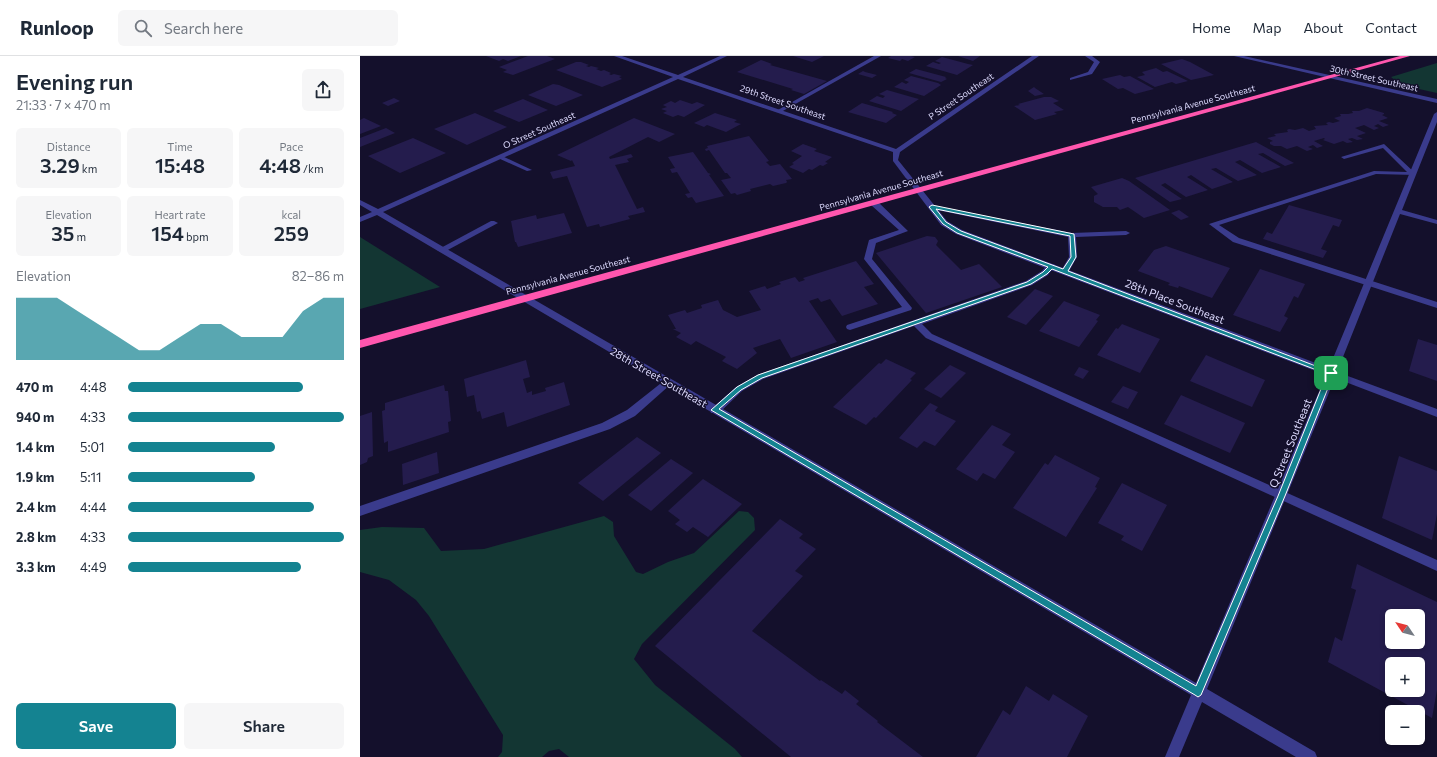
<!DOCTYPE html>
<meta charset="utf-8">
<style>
body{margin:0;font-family:Commissioner,sans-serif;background:#f6f6f7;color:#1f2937;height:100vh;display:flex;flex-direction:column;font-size:15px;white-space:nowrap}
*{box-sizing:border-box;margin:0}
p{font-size:13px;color:#747a83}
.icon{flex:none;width:22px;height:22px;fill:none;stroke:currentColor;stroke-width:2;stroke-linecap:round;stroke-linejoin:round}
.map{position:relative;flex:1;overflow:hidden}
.details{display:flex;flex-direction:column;background:#fff;width:360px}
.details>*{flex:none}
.needle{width:26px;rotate:305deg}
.tools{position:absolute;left:1025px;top:553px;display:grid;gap:8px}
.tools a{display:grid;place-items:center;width:40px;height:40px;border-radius:6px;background:#fff;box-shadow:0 2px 6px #0003;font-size:20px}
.pin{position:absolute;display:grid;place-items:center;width:34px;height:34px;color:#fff;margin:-17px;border-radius:8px;box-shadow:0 2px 6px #0006}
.round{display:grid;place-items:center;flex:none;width:42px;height:42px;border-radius:6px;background:#f6f6f7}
.head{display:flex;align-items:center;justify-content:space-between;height:68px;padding:0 16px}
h1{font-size:22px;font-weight:600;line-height:30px}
.metrics{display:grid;grid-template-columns:repeat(3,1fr);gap:6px;height:68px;padding:4px 16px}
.metrics div{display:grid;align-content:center;border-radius:6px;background:#f6f6f7;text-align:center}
.metrics b{font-size:20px;font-weight:600}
.metrics small{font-size:11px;font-weight:400}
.metrics p{font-size:11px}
.chart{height:112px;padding:8px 16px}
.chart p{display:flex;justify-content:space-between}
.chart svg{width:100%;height:72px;margin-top:4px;fill:#148391;opacity:.7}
.action{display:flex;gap:8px;margin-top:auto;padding:8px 16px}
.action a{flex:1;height:46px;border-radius:6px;background:#148391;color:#fff;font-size:16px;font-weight:600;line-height:46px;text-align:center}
.action a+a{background:#f6f6f7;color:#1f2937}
ul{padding:0 16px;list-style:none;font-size:13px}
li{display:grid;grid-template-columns:64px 48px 1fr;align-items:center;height:30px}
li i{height:10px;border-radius:5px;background:#148391}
header{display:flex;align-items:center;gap:24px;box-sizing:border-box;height:56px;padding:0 20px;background:#fff;border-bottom:1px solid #e0e1e3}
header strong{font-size:19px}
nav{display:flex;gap:22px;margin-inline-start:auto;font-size:14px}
.search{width:280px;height:36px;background:#f6f6f7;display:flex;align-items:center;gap:10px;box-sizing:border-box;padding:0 14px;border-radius:6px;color:#747a83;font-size:15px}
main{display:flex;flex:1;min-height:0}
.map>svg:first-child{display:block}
.green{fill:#133633}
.building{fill:#241c4d;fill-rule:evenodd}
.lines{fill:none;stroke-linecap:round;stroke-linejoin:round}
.lane{fill:#3a3b8c;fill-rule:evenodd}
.street{fill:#3a3b8c;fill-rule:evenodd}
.highway{fill:#ff56ae;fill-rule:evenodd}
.route{fill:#148391;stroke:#fff;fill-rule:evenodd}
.labels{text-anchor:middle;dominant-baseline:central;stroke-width:3;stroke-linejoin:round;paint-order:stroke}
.far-street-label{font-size:9px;fill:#dedbff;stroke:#14102c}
.street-label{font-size:11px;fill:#dedbff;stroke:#14102c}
</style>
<header>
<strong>Runloop</strong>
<div class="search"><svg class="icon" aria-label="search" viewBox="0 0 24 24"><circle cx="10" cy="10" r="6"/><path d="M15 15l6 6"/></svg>Search here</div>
<nav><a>Home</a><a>Map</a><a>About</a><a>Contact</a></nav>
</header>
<main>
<section class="details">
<div class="head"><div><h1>Evening run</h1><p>21:33 · 7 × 470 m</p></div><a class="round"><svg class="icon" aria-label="share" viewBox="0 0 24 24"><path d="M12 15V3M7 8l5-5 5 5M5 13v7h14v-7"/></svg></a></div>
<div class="metrics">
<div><p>Distance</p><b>3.29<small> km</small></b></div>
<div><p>Time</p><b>15:48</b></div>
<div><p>Pace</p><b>4:48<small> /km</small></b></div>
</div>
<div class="metrics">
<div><p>Elevation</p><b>35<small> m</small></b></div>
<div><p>Heart rate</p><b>154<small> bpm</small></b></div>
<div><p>kcal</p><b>259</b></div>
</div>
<div class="chart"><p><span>Elevation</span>82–86 m</p>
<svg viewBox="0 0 160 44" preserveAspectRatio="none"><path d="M0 44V6L10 6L20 6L30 14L40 22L50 30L60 38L70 38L80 30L90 22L100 22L110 30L120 30L130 30L140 14L150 6L160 6V44z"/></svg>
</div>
<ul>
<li><b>470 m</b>4:48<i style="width:81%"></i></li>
<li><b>940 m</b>4:33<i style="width:100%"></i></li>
<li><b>1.4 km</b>5:01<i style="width:68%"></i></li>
<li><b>1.9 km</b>5:11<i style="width:59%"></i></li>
<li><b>2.4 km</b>4:44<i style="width:86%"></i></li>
<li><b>2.8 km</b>4:33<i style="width:100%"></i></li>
<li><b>3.3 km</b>4:49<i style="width:80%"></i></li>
</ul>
<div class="action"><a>Save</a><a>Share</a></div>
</section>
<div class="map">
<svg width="1077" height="701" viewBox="0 0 1077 701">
<rect width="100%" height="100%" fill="#14102c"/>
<g class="green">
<polygon points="1077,7 1077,37 1041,29 1031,21"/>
<polygon points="0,181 80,231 0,253"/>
<polygon points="379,455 388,456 394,462 395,474 282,588 274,603 295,629 375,693 382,701 209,701 199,693 189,695 182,701 138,701 142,696 143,679 69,560 56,544 29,524 0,516 0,474 22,471 64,472 81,495 124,493 244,460 253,466 254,480 276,516 283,518 308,506 334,497"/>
</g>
<g class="building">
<polygon points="126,0 161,0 148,5 143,3 139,5"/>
<polygon points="168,0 187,0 195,3 153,19 143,16 147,14 139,11"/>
<polygon points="433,0 464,0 452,6"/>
<polygon points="531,0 551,0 555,1 548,5 542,3 540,5 528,2"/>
<polygon points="598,0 620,0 613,5"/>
<polygon points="582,1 608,8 613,9 597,19 566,10 573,6 579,8 581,7 575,5"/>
<polygon points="822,3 830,6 854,19 831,24 801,8"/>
<polygon points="401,4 412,8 410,9 467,25 444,38 431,34 433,33 377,16"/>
<polygon points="216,6 221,6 229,9 226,10 229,11 231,10 239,12 236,13 241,15 244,14 251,17 249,18 251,19 254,18 262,20 259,21 262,23 242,31 196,14"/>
<polygon points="796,12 803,16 807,15 828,25 816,28 812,26 795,31 777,21 785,19 782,16"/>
<polygon points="556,13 586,21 585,22 587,23 581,26 549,17"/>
<polygon points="503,15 505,16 517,19 512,22 498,18"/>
<polygon points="760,19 764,21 770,20 794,33 775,38 763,32 758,33 742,23"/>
<polygon points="551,20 578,27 581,29 564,40 534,31 542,26 546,28 549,26 544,24"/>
<polygon points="193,28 199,29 223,39 196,50 168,39"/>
<polygon points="674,31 675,32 684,38 675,40 668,35"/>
<polygon points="527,34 555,42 559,43 541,55 509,45 517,40 523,42 525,40 519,38"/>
<polygon points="684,41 691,41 699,45 693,47 704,54 694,56 697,58 675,64 654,50 660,49 658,48"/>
<polygon points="34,42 40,45 28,50 22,47"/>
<polygon points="163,43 188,54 159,66 133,55"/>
<polygon points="320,44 332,48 337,46 345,49 324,61 318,59 313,61 303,57 307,55 301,53 307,51 303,49 311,45 315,47"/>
<polygon points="502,47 533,56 532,57 537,59 526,67 488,56"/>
<polygon points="1007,52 1024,57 1024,58 1022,59 1028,62 1019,65 1029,69 1023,71 1018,68 1014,70 1019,72 1014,74 1004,69 995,72 1006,77 997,80 1003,83 997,84 992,82 988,83 993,86 987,87 983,85 974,88 963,84 965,83 964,82 954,85 963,90 957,92 953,89 948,91 953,93 947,95 937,90 927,93 921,90 914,90 910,88 910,86 913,85 907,82 916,80 914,78 928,76 927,74 929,73 935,74 943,72 949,75 956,73 954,70 968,69 966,67 969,66 973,67 980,65 974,62 981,60 980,58 988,58 993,57 992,55 999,55"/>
<polygon points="115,57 147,71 107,89 74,73"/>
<polygon points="355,57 377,64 374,66 381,68 366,76 347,69 344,71 334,67"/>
<polygon points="4,62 21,70 0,78 0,64"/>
<polygon points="274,62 315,78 299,86 288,81 249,101 250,103 271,98 273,101 267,103 269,106 255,109 277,153 283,151 285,156 268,160 270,163 240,171 239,168 227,171 207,120 193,123 190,116 215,110 212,104 211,105 197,99"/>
<polygon points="26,72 35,77 0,91 0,82"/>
<polygon points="389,80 409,105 406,106 410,110 420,108 432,123 426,124 427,126 426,127 413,130 410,128 390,133 391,135 377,139 375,137 371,138 361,124 371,122 367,117 365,117 349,94 346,95 345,93 348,92 347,90"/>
<polygon points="53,82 86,97 40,117 8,100"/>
<polygon points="896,86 934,107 925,110 903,97 898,98 921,111 902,117 880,104 875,106 897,119 878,125 856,112 851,113 873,126 852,133 831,119 827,121 848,134 826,141 805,127 801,129 822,143 810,146 775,122"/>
<polygon points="443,88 457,93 454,95 472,101 465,106 468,107 463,110 460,109 452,114 449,113 443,117 429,111 434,108 432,107 442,100 431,95"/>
<polygon points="333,96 348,117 351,118 349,119 364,140 336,147 332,141 328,142 325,138 330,137 317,116 312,117 310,113 315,112 308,101"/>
<polygon points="762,122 769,125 810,154 784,162 768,151 760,154 757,151 743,151 734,146 734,140 738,138 731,131"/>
<polygon points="929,149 982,164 979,171 973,169 961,193 967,195 963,202 903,183 907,176 912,178"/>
<polygon points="819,154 829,161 821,164 811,157"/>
<polygon points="204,157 212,177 158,191 156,186 155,186 151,165 176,159 177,163"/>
<polygon points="567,180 575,181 578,185 576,189 601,214 619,208 642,231 566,257 516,197"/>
<polygon points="806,190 870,212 852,242 819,230 818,232 808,229 810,227 778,215 794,194"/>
<polygon points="496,205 514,228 504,231 518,248 482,260 470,243 461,246 458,242 449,245 477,286 431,302 420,283 393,292 397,297 377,313 362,305 366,301 336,285 331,289 316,281 321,277 313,273 316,273 308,259 325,254 327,257 342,252 341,249 358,244 363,254 377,261 401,254 389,235 405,230 407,233 421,228 419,226 435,221 439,226 445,224 443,222"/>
<polygon points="900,213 945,228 938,242 934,240 924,260 928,262 920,276 873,259"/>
<polygon points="675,233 693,240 666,269 647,261"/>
<polygon points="704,245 740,259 736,264 738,265 719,291 679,275"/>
<polygon points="762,268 800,283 780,317 737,299 756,272 758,273"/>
<polygon points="1058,283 1077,289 1077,325 1049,315"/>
<polygon points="846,299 905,324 892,351 830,325"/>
<polygon points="526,303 556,317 550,323 552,324 516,362 514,361 506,369 473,351 519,307 521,308"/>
<polygon points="166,304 170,321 163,323 167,337 172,335 172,339 186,335 185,332 204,326 210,349 147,371 144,356 122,363 120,355 117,356 114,339 107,341 104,323"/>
<polygon points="590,309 606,317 581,342 564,333"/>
<polygon points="719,311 729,315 723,323 714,319"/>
<polygon points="84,329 85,335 88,335 91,365 88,366 89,376 28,396 28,385 24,387 22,355 25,354 25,347"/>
<polygon points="763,330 778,336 768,353 751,346"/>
<polygon points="821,339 885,367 870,397 804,368"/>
<polygon points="570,347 578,351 575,355 596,365 575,390 564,385 557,392 539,382"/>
<polygon points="12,356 13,400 8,402 7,406 0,409 0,360"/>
<polygon points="632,369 651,378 642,389 655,396 635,423 623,417 617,425 596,413"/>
<polygon points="277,381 301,397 243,445 218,427"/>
<polygon points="77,396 79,417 43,429 42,408"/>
<polygon points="695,399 740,422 735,431 737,432 706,481 653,452 685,407 688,409"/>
<polygon points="1039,400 1077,415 1077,458 1072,484 1022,462"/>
<polygon points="311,403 333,417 291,455 268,439"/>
<polygon points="343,423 382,448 348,481 333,471 327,476 315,468 320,464 308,455"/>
<polygon points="762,427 807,449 782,495 761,484 764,480 738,467"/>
<polygon points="420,463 443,478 439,482 456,493 435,515 443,520 392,575 460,625 461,624 482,638 485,634 499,645 496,648 518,665 517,666 563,701 431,701 295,590"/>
<path d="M997 508 1077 546V634L1072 662 968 606 975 581 982 585 996 534 991 532ZM1032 560H1058V586H1032ZM1032 608H1058V634H1032Z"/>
<polygon points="666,630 689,645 693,638 728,660 707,701 616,701 643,654 650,659"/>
</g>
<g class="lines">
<g class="lane">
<polygon points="514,0 521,0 421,56 416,55"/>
<polygon points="725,0 732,0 740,6 732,18 710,24 710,22 728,16 734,6"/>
<polygon points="1024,88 1055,117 1055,119 1016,118 859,169 879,182 1077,246 1077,252 873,186 849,168 1014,115 1047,116 1023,92 984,103 981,101"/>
<polygon points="138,100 142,100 172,114 167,115 138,102"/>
<polygon points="511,145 517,145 548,175 516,187 512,203 552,252 551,254 490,274 487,273 486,271 487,269 542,251 504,203 509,184 539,174 511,149"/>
<polygon points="569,149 712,177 766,175 770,177 766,179 716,181 717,201 708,217 705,217 701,215 709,201 708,181 572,153 568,151"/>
<polygon points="131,165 134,165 138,167 84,196 81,196 77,194"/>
<polygon points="688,208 694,208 695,210 688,219 672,229 562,268 572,278 1077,504 1077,515 566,282 554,270 403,323 382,335 359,357 351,357 350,354 376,331 397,319 666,225 682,215"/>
<polygon points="308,323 313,326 311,328 275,360 250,373 0,460 0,450 242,367 267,354 305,324"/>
</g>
<g class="street">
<path d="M254 0H262L318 19 360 0H367L323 21 536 93 672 0H679L540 96 538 104 587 165 602 174 969 312 1074 58 1077 56V66L1042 154 1077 164V168L1040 158 977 316 1077 353V361L975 322 847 633 955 696 957 701H936L842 646 819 701H805L831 639 17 159 0 166V161L12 156 0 149V144L18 153 313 21ZM318 23 533 96V105L581 169 596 178 966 319 836 627 23 156Z"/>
<polygon points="874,0 884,0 1077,43 1077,47"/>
</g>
<polygon class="highway" points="1040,0 1050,0 0,292 0,284"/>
</g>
<path class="route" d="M572 149 714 178 716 201 708 215 974 317 925 440 841 639 838 641 835 639 351 354 377 331 398 319 667 226 683 216 688 211 597 177 583 168 569 151ZM576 153 710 180 711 201 703 213 601 175 586 166ZM692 213 967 318 918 440 836 630 359 353 381 334 402 322 671 228 687 218Z"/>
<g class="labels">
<g class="far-street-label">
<text transform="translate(1014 22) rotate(13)">30th Street Southeast</text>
<text transform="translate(601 40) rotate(-34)">P Street Southeast</text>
<text transform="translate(423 46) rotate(19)">29th Street Southeast</text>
<text transform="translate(833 48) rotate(-15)">Pennsylvania Avenue Southeast</text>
<text transform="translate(179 74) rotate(-24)">O Street Southeast</text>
<text transform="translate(521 134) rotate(-16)">Pennsylvania Avenue Southeast</text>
<text transform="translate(208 219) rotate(-15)">Pennsylvania Avenue Southeast</text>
</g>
<g class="street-label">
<text transform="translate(815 245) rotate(21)">28th Place Southeast</text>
<text transform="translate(299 321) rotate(30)">28th Street Southeast</text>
<text transform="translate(930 387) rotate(-68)">Q Street Southeast</text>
</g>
</g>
</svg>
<div class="tools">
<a><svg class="needle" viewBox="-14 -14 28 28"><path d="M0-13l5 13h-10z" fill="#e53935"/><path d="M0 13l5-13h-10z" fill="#747a83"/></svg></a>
<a>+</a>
<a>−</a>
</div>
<div class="pin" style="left:971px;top:317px;background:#1e9e55"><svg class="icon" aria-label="arrive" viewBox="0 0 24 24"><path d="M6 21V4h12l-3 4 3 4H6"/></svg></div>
</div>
</main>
